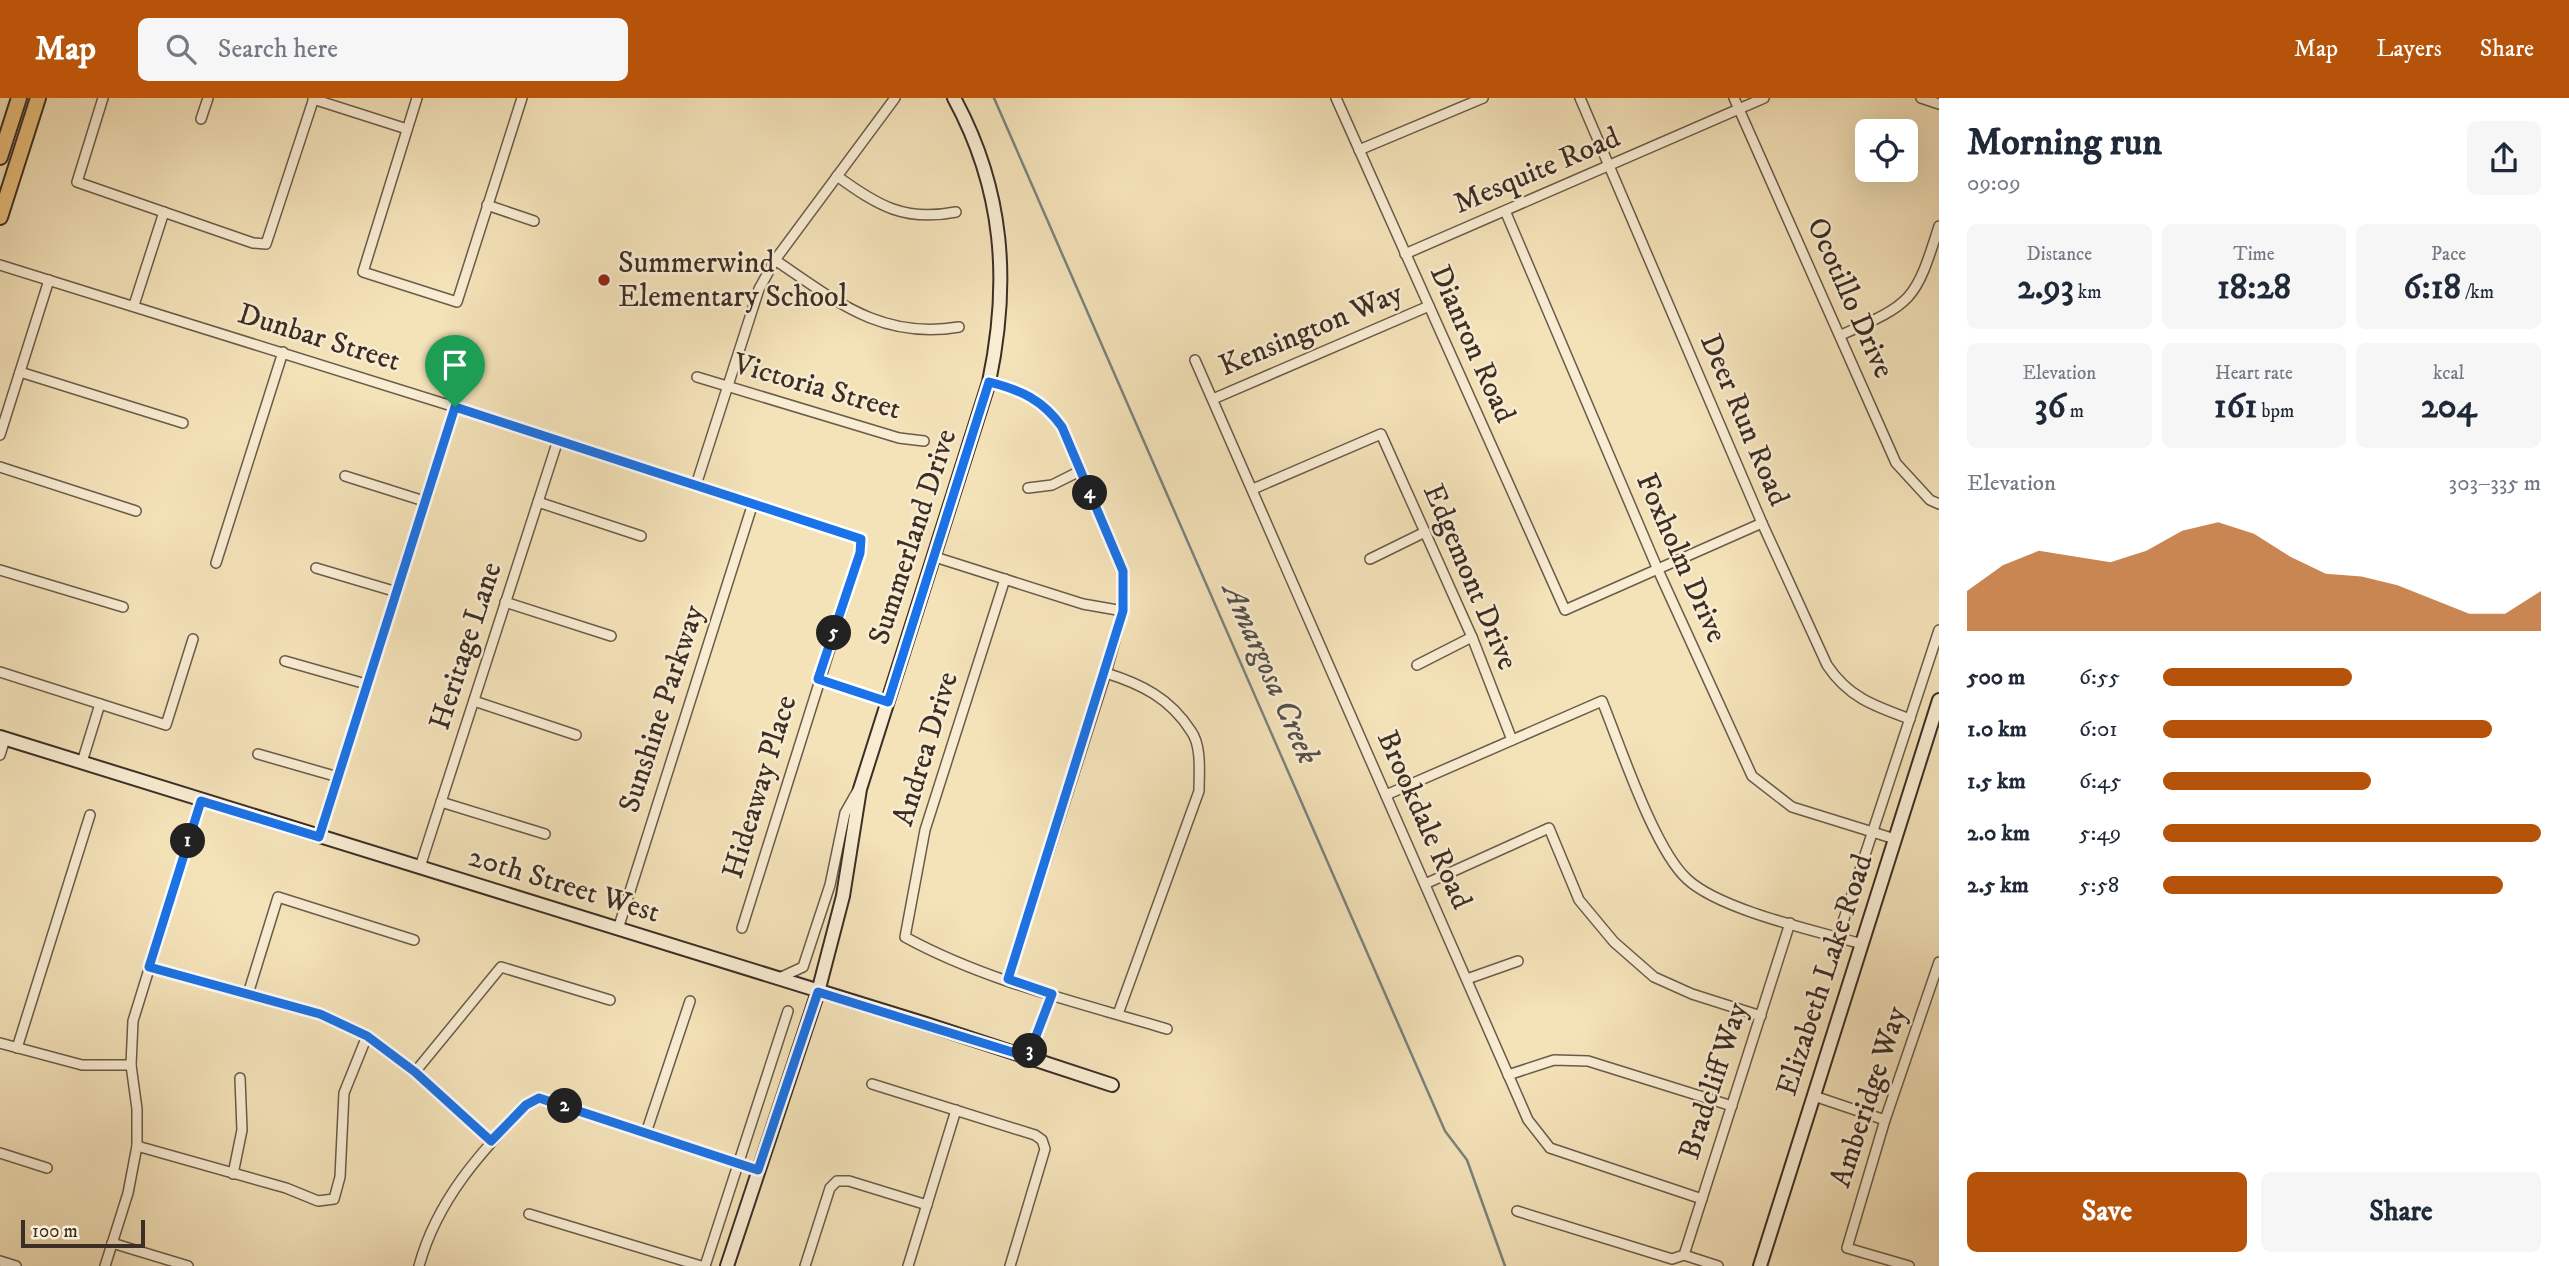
<!DOCTYPE html>
<meta charset="utf-8">
<style>
body{margin:0;font-family:"IM FELL DW Pica",serif;background:#f6f6f7;color:#1f2937;height:100vh;display:flex;flex-direction:column;font-size:26px;white-space:nowrap}
*{box-sizing:border-box;margin:0}
p{font-size:23px;color:#747a83}
.icon{flex:none;width:38px;height:38px;fill:none;stroke:currentColor;stroke-width:2;stroke-linecap:round;stroke-linejoin:round}
.map{position:relative;flex:1;overflow:hidden}
.drawer{display:flex;flex-direction:column;background:#fff;width:630px}
.drawer>*{flex:none}
.tools{position:absolute;left:1855px;top:21px;display:grid;gap:14px}
.tools a{display:grid;place-items:center;width:63px;height:63px;border-radius:10px;background:#fff;box-shadow:0 7px 28px #0002;font-size:35px}
.scale{position:absolute;left:21px;bottom:18px;width:124px;box-sizing:border-box;padding-left:7px;border:4px solid #3c2e25;border-top:0;font-size:19px;line-height:24px;white-space:nowrap;color:#3c2e25;-webkit-text-stroke:5px #f8ecd2;paint-order:stroke}
.pin{position:absolute;display:grid;place-items:center;width:60px;height:60px;color:#fff;margin:-72px -30px;border-radius:50% 50% 50% 0;rotate:-45deg;box-shadow:0 0 7px #0007}
.pin .icon{rotate:45deg}
.km{position:absolute;width:35px;height:35px;margin:-18px;border-radius:50%;background:#222;color:#fff;font-size:19px;line-height:35px;text-align:center}
.round{display:grid;place-items:center;flex:none;width:74px;height:74px;border-radius:10px;background:#f6f6f7}
.summary{display:flex;align-items:center;justify-content:space-between;height:119px;padding:0 28px}
h1{font-size:38px;font-weight:700;line-height:52px}
.metrics{display:grid;grid-template-columns:repeat(3,1fr);gap:10px;height:119px;padding:7px 28px}
.metrics div{display:grid;align-content:center;border-radius:10px;background:#f6f6f7;text-align:center}
.metrics b{font-size:35px;font-weight:700}
.metrics small{font-size:19px;font-weight:400}
.metrics p{font-size:19px}
.chart{height:196px;padding:14px 28px}
.chart p{display:flex;justify-content:space-between}
.chart svg{width:100%;height:126px;margin-top:7px;fill:#b45309;opacity:.7}
.action{display:flex;gap:14px;margin-top:auto;padding:14px 28px}
.action a{flex:1;height:80px;border-radius:10px;background:#b45309;color:#fff;font-size:28px;font-weight:700;line-height:80px;text-align:center}
.action a+a{background:#f6f6f7;color:#1f2937}
ul{padding:0 28px;list-style:none;font-size:23px}
li{display:grid;grid-template-columns:112px 84px 1fr;align-items:center;height:52px}
li i{height:18px;border-radius:9px;background:#b45309}
header{display:flex;align-items:center;gap:42px;box-sizing:border-box;height:98px;padding:0 35px;background:#b45309;color:#fff}
header strong{font-size:33px}
nav{display:flex;gap:38px;margin-inline-start:auto;font-size:24px}
.search{width:490px;height:63px;background:#f6f6f7;display:flex;align-items:center;gap:18px;box-sizing:border-box;padding:0 24px;border-radius:10px;color:#747a83;font-size:26px}
main{display:flex;flex:1;min-height:0}
.map>svg:first-child{display:block}
.lines{fill:none;stroke-linecap:round;stroke-linejoin:round}
.stream{stroke:#79837e;stroke-width:2.5}
.street-casing{stroke:#6a5b4a;stroke-width:12}
.secondary-casing{stroke:#3c2e25;stroke-width:16}
.primary-casing{stroke:#3c2e25;stroke-width:18}
.street{stroke:#f8ecd2;stroke-width:9}
.secondary{stroke:#f8ecd2;stroke-width:12}
.primary{stroke:#eac17c;stroke-width:14}
.route-casing{stroke:#fff;stroke-width:14}
.route{stroke:#1a73e8;stroke-width:9}
.poi-dot{fill:#8f2418;stroke:#f8ecd2;stroke-width:2.5}
.labels{text-anchor:middle;dominant-baseline:central;stroke-width:5;stroke-linejoin:round;paint-order:stroke}
.street-label{font-size:30px;fill:#3c2e25;stroke:#f8ecd2}
.poi-label{font-size:30px;fill:#3c2e25;stroke:#f8ecd2;text-anchor:start}
.water-label{font-size:32px;font-style:italic;fill:#55514a;stroke:#f8ecd2}
</style>
<header>
<strong>Map</strong>
<div class="search"><svg class="icon" aria-label="search" viewBox="0 0 24 24"><circle cx="10" cy="10" r="6"/><path d="M15 15l6 6"/></svg>Search here</div>
<nav><a>Map</a><a>Layers</a><a>Share</a></nav>
</header>
<main>
<div class="map">
<svg width="1939" height="1168" viewBox="0 0 1939 1168">
<rect width="100%" height="100%" fill="#f4e2b9"/>
<filter id="stains"><feTurbulence type="fractalNoise" baseFrequency=".00286" numOctaves="4"/><feColorMatrix values="0 0 0 0 .2 0 0 0 0 .09 0 0 0 0 .02 0 0 0 .5 -.17"/></filter>
<radialGradient id="worn" r=".72"><stop offset=".6" stop-color="#630" stop-opacity="0"/><stop offset="1" stop-color="#630" stop-opacity=".3"/></radialGradient>
<g class="lines">
<polyline class="stream" points="994,0 1445,1033 1467,1062 1505,1168"/>
<g class="street-casing">
<g id="street">
<polyline points="103,0 77,84 253,145 266,146 314,0"/>
<polyline points="417,0 363,174 457,204 522,0"/>
<polyline points="1336,0 1565,512 1762,425"/>
<path d="M1580 0 1762 425 1827 567C1848 599 1874 608 1910 621"/>
<polyline points="1734,0 1896,365 1930,402 1939,406"/>
<polyline points="1921,0 1939,6"/>
<polyline points="313,1 407,31"/>
<polyline points="201,21 208,0"/>
<polyline points="1359,52 1483,0"/>
<path d="M837 78C878 108 905 124 956 114"/>
<polyline points="487,107 534,123"/>
<polyline points="1506,115 1658,472 1752,678 1792,709 1895,741"/>
<polyline points="1405,156 1764,0"/>
<path d="M775 162C836 203 881 242 959 229"/>
<polyline points="0,167 455,309 861,441 860,455 742,830"/>
<polyline points="134,207 164,114"/>
<path d="M1841 237C1913 205 1915 204 1939 128"/>
<polyline points="1195,262 1528,1022 1550,1050 1702,1101"/>
<polyline points="20,274 183,325"/>
<polyline points="697,279 899,340 924,343"/>
<path d="M989 284C1021 292 1043 302 1062 329L1123 473V513L1106 575 1008 881"/>
<polyline points="1213,301 1429,208"/>
<polyline points="0,337 49,182"/>
<polyline points="0,369 136,413"/>
<polyline points="345,378 424,403"/>
<polyline points="696,387 759,191 775,162 895,0"/>
<polyline points="1028,390 1052,387 1080,373"/>
<polyline points="1253,391 1381,336 1472,539 1512,642"/>
<polyline points="538,404 641,438"/>
<polyline points="935,459 1083,506 1123,513"/>
<polyline points="1370,461 1425,434"/>
<polyline points="216,465 283,254"/>
<polyline points="316,470 397,494"/>
<polyline points="0,472 123,509"/>
<path d="M1005 481 925 732 905 839C985 883 1080 905 1167 931"/>
<polyline points="505,504 611,538"/>
<polyline points="285,563 366,586"/>
<polyline points="1417,567 1472,539"/>
<polyline points="0,574 166,627 193,541"/>
<path d="M1106 575C1141 586 1170 600 1191 633 1202 648 1199 675 1199 693L1118 916"/>
<polyline points="818,581 888,604"/>
<polyline points="474,603 576,637"/>
<polyline points="258,656 338,679"/>
<polyline points="0,657 5,641"/>
<polyline points="82,664 100,606"/>
<path d="M1386 697 1602 603C1620 647 1654 751 1687 781 1720 812 1816 833 1862 846"/>
<polyline points="441,704 545,736"/>
<polyline points="319,739 455,309"/>
<polyline points="420,769 558,342"/>
<polyline points="1425,786 1549,730 1579,802 1614,844 1654,879 1692,896 1761,918"/>
<polyline points="618,831 753,405"/>
<polyline points="1838,839 1939,532"/>
<polyline points="149,869 320,916 367,938 415,974 491,1043"/>
<polyline points="777,881 803,869 830,787 845,715 858,692"/>
<polyline points="1467,881 1518,863"/>
<polyline points="248,896 278,799 414,842"/>
<polyline points="0,945 82,967 131,967"/>
<polyline points="17,950 90,717"/>
<polyline points="1028,959 1052,896"/>
<polyline points="415,974 501,869 610,902"/>
<polyline points="1508,977 1554,962 1588,963 1732,1008"/>
<polyline points="872,986 1035,1037 1042,1042 1045,1051 1010,1168"/>
<polyline points="1814,998 1885,1022"/>
<polyline points="646,1035 690,903"/>
<polyline points="137,1048 286,1090 318,1103 334,1101 340,1079 344,995 367,938"/>
<polyline points="0,1055 47,1070"/>
<polyline points="233,1076 242,1032 240,980"/>
<polyline points="1517,1113 1672,1161 1684,1157"/>
<polyline points="529,1116 701,1168"/>
<polyline points="112,1145 188,1168"/>
<polyline points="1684,1157 1790,825"/>
<polyline points="1684,1157 1718,1168"/>
<polyline points="0,1163 16,1168"/>
<polyline points="105,1168 128,1095 137,1048 137,1011 131,967 133,923 201,703"/>
<path d="M419 1168C437 1102 480 1055 526 1007L539 1000 758 1072"/>
<polyline points="705,1168 788,913"/>
<polyline points="805,1168 830,1090 837,1083 849,1083 927,1107"/>
<polyline points="908,1168 956,1012"/>
<polyline points="1909,1168 1847,1150 1885,1022 1939,864"/>
</g>
</g>
<g class="secondary-casing">
<g id="secondary">
<polyline points="0,639 926,926 1112,987"/>
<path d="M727 1168 818 894 843 798 860 691 989 284C1010 184 1004 92 954 0"/>
<polyline points="1760,1168 1939,602"/>
</g>
</g>
<g class="primary-casing">
<g id="primary">
<polyline points="0,59 19,0"/>
<polyline points="0,119 38,0"/>
</g>
</g>
<use href="#street" class="street"/>
<use href="#secondary" class="secondary"/>
<use href="#primary" class="primary"/>
</g>
<g class="lines">
<g class="route-casing">
<path id="route" d="M989 284C1021 292 1043 302 1062 329L1123 473V513L1008 881 1052 896 1028 959 818 894 758 1072 539 1000 526 1007 491 1043 415 974 367 938 320 916 149 869 201 703 319 739 455 309 861 441 860 455 818 581 888 604Z"/>
</g>
<use href="#route" class="route"/>
</g>
<circle class="poi-dot" cx="604" cy="182" r="7"/>
<g class="labels">
<g class="street-label">
<text transform="translate(1537 73) rotate(-23)">Mesquite Road</text>
<text transform="translate(1850 200) rotate(66)">Ocotillo Drive</text>
<text transform="translate(1311 232) rotate(-23)">Kensington Way</text>
<text transform="translate(319 240) rotate(17)">Dunbar Street</text>
<text transform="translate(1472 246) rotate(66)">Dianron Road</text>
<text transform="translate(817 289) rotate(16)">Victoria Street</text>
<text transform="translate(1744 322) rotate(67)">Deer Run Road</text>
<text transform="translate(913 439) rotate(-72)">Summerland Drive</text>
<text transform="translate(1681 460) rotate(66)">Foxholm Drive</text>
<text transform="translate(1470 479) rotate(67)">Edgemont Drive</text>
<text transform="translate(466 548) rotate(-72)">Heritage Lane</text>
<text transform="translate(662 611) rotate(-72)">Sunshine Parkway</text>
<text transform="translate(926 651) rotate(-73)">Andrea Drive</text>
<text transform="translate(760 689) rotate(-73)">Hideaway Place</text>
<text transform="translate(1424 722) rotate(66)">Brookdale Road</text>
<text transform="translate(564 787) rotate(17)">20th Street West</text>
<text transform="translate(1825 877) rotate(-72)">Elizabeth Lake Road</text>
<text transform="translate(1714 983) rotate(-72)">Bradcliff Way</text>
<text transform="translate(1869 999) rotate(-72)">Amberidge Way</text>
</g>
<g class="poi-label">
<text x="618" y="165">Summerwind<tspan x="618" dy="34">Elementary School</tspan></text>
</g>
<g class="water-label">
<text transform="translate(1270 576) rotate(66)">Amargosa Creek</text>
</g>
</g>
<rect width="100%" height="100%" filter="url(#stains)"/>
<rect width="100%" height="100%" fill="url(#worn)"/>
</svg>
<div class="tools">
<a><svg class="icon" aria-label="locate" viewBox="0 0 24 24"><circle cx="12" cy="12" r="6"/><path d="M12 2v4M12 18v4M2 12h4M18 12h4"/></svg></a>
</div>
<div class="scale">100 m</div>
<div class="pin" style="left:455px;top:309px;background:#1e9e55"><svg class="icon" aria-label="arrive" viewBox="0 0 24 24"><path d="M6 21V4h12l-3 4 3 4H6"/></svg></div>
<b class="km" style="left:188px;top:743px">1</b>
<b class="km" style="left:565px;top:1008px">2</b>
<b class="km" style="left:1030px;top:953px">3</b>
<b class="km" style="left:1090px;top:395px">4</b>
<b class="km" style="left:834px;top:535px">5</b>
</div>
<section class="drawer">
<div class="summary"><div><h1>Morning run</h1><p>09:09</p></div><a class="round"><svg class="icon" aria-label="share" viewBox="0 0 24 24"><path d="M12 15V3M7 8l5-5 5 5M5 13v7h14v-7"/></svg></a></div>
<div class="metrics">
<div><p>Distance</p><b>2.93<small> km</small></b></div>
<div><p>Time</p><b>18:28</b></div>
<div><p>Pace</p><b>6:18<small> /km</small></b></div>
</div>
<div class="metrics">
<div><p>Elevation</p><b>36<small> m</small></b></div>
<div><p>Heart rate</p><b>161<small> bpm</small></b></div>
<div><p>kcal</p><b>204</b></div>
</div>
<div class="chart"><p><span>Elevation</span>303–335 m</p>
<svg viewBox="0 0 160 44" preserveAspectRatio="none"><path d="M0 44V30L10 21L20 16L30 18L40 20L50 16L60 9L70 6L80 10L90 18L100 24L110 25L120 28L130 33L140 38L150 38L160 30V44z"/></svg>
</div>
<ul>
<li><b>500 m</b>6:55<i style="width:50%"></i></li>
<li><b>1.0 km</b>6:01<i style="width:87%"></i></li>
<li><b>1.5 km</b>6:45<i style="width:55%"></i></li>
<li><b>2.0 km</b>5:49<i style="width:100%"></i></li>
<li><b>2.5 km</b>5:58<i style="width:90%"></i></li>
</ul>
<div class="action"><a>Save</a><a>Share</a></div>
</section>
</main>
